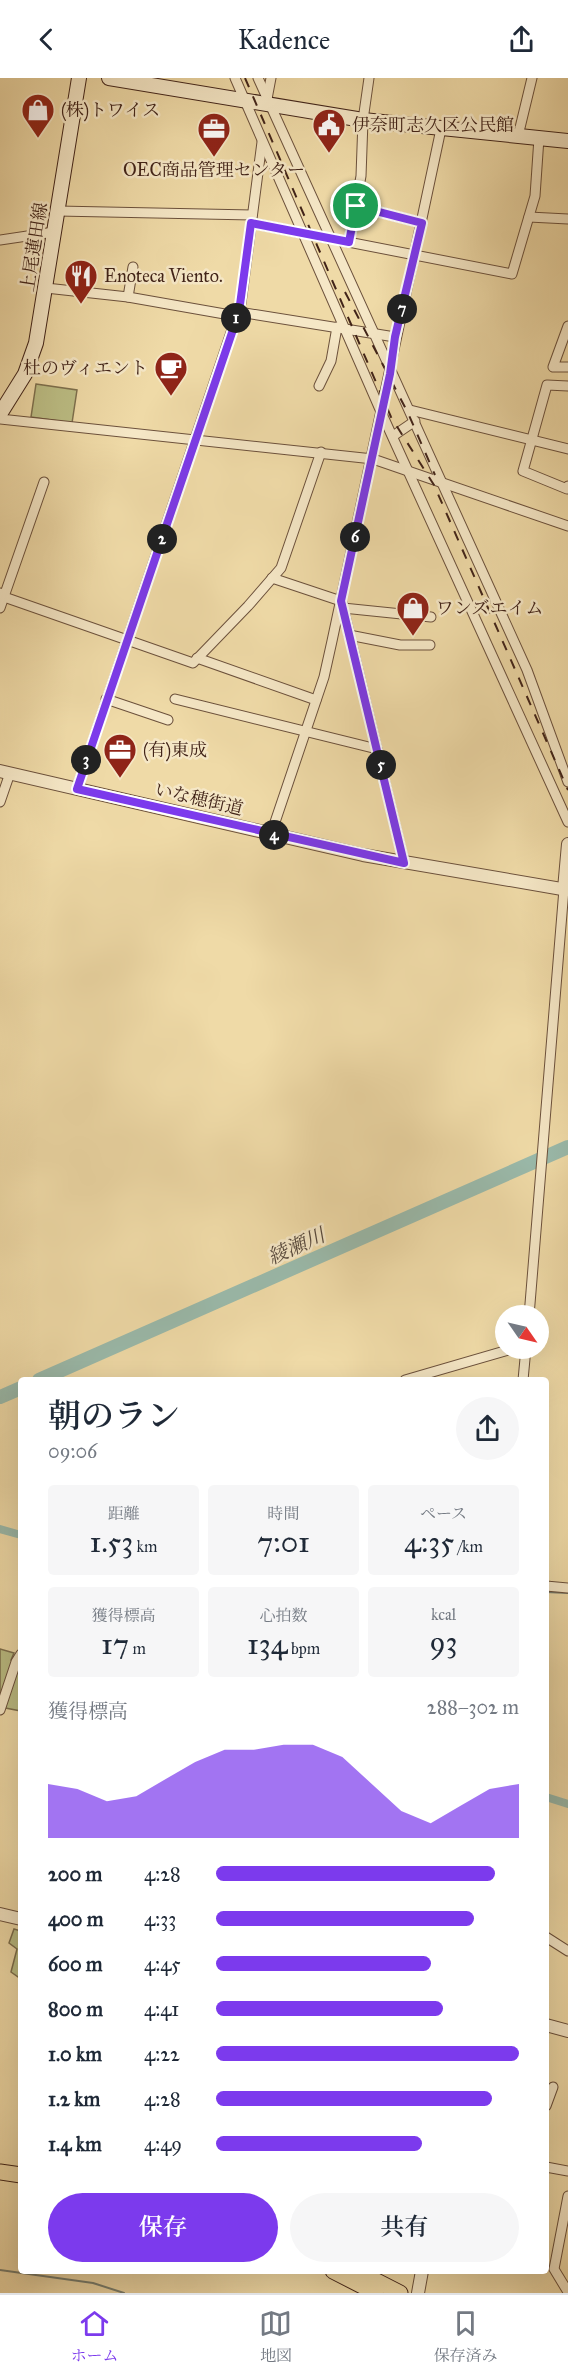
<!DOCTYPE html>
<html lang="ja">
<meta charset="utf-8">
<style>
body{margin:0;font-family:"IM FELL Great Primer","Noto Serif JP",serif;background:#f6f6f7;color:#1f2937;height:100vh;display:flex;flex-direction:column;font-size:22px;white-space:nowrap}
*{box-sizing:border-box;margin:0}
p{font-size:20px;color:#747a83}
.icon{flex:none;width:33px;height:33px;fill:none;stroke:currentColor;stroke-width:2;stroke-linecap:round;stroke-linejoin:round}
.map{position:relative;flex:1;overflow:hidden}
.panel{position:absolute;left:18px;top:1299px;width:531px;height:897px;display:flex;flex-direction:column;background:#fff;border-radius:6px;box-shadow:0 6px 24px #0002}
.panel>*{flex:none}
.needle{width:39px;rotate:124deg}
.buttons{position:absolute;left:495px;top:1227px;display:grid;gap:12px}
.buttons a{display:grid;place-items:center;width:54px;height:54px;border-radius:50%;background:#fff;box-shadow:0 6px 24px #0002;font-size:30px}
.pin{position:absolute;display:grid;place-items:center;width:51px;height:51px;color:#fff;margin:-26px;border:3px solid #fff;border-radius:50%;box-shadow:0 2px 6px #0007}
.km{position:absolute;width:30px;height:30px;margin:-15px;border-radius:50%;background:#222;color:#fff;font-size:16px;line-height:30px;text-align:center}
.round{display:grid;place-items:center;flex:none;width:63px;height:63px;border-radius:32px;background:#f6f6f7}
.head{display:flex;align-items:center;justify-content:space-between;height:102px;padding:0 30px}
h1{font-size:33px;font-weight:600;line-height:45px}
.stats{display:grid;grid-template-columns:repeat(3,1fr);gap:9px;height:102px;padding:6px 30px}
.stats div{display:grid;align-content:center;border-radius:6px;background:#f6f6f7;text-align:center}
.stats b{font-size:30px;font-weight:600}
.stats small{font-size:16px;font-weight:400}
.stats p{font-size:16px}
.chart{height:168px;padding:12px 30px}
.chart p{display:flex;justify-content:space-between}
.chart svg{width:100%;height:108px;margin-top:6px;fill:#7c3aed;opacity:.7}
.cta{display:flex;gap:12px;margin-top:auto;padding:12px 30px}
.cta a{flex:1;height:69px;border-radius:36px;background:#7c3aed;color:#fff;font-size:24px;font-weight:600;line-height:69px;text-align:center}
.cta a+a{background:#f6f6f7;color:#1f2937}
ul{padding:0 30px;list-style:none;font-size:20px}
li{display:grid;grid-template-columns:96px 72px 1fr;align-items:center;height:45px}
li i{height:15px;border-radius:8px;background:#7c3aed}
header{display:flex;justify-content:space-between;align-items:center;height:78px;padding:0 30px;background:#fff;font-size:27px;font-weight:600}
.dock{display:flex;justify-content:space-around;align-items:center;height:84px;border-top:2px solid #e0e1e3;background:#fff;font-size:16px;color:#747a83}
.dock a{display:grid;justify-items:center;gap:3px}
.dock .selected{color:#7c3aed}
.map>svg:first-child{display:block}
.green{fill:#bcbe85;stroke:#7e704e;stroke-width:1.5}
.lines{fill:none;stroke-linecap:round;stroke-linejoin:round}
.stream{stroke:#767e70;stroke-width:2}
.canal{stroke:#9abaab;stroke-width:8}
.river{stroke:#9abaab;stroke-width:14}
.minor-casing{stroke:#6c513c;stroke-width:11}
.tertiary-casing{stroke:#6c513c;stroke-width:14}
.secondary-casing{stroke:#412318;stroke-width:16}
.trunk-casing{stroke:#412318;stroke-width:17}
.minor{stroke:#f5e7c6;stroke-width:9}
.tertiary{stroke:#f5e7c6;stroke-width:12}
.secondary{stroke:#f5e7c6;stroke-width:14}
.trunk{stroke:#efdaa7;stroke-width:15}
.rail{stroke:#412318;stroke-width:2;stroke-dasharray:10 10;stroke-linecap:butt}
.route-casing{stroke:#fff;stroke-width:12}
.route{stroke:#7c3aed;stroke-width:8}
.labels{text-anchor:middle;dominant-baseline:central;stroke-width:5;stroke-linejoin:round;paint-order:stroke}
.poi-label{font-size:18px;fill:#412318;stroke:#f5e7c6;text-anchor:start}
.street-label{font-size:18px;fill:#412318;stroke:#f5e7c6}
.water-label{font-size:20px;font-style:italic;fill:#57493d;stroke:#f5e7c6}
</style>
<header><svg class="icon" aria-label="back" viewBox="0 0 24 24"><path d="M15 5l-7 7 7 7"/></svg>Kadence<svg class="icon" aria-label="share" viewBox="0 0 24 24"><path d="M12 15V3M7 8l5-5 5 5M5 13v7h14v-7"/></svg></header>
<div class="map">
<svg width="568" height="2215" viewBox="0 0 568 2215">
<rect width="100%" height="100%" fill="#efdaa7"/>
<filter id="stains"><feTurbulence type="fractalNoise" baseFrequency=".00333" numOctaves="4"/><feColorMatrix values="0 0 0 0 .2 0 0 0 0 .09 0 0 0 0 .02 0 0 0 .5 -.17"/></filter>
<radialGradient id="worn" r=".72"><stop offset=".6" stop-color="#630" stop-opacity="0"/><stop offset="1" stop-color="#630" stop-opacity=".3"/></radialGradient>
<g class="green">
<polygon points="36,306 77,312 72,345 31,339"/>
<polygon points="0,1571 14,1575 11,1582 21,1591 21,1633 0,1629"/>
<polygon points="14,1851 21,1853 21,1901 11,1894 17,1871 9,1865"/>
</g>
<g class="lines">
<g class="stream">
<polyline points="546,1514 568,1515"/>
<polyline points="0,2192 93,2205 124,2215"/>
</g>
<g class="canal">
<polyline points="0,1451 21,1457"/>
<polyline points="546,1719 568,1726"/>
</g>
<g class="river">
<polyline points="39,1302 568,1069"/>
<polyline points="0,1319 21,1310"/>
</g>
<g class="minor-casing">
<g id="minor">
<polyline points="235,0 382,336 568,744"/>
<polyline points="258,0 527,592 568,704"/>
<polyline points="267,21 271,0"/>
<polyline points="518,58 532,0"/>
<polyline points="356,128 422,145"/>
<polyline points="58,133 252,137"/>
<polyline points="529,139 568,141"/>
<polyline points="251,145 512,196 535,118 539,60"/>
<polyline points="0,162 54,154"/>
<polyline points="349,164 361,98 363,42 369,0"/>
<polyline points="46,210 128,219 236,238"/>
<polyline points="128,219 133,189"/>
<polyline points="239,234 395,259"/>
<polyline points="568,248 553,289 568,289"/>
<polyline points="319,308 331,283 337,249"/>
<polyline points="568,308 547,307 523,393 567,411 568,408"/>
<polyline points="410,332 568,371"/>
<polyline points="0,341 373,381 568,448"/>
<polyline points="393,358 415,343"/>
<polyline points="272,500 341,523"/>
<polyline points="0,515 7,520 193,585 248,528 281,490 321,374"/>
<polyline points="342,525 404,785"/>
<polyline points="0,530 44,404"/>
<polyline points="343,530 431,539"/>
<polyline points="349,557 400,567 430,567"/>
<polyline points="197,580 316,622"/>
<polyline points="106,621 168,642"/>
<polyline points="175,621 377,671"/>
<polyline points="77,711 241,225 262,64"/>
<polyline points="0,724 10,695"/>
<polyline points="271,756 324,599 332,563 441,51"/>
<polyline points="529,1238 564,811"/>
<polyline points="405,1302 515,1270"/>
<polyline points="523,1302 526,1270"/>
<polyline points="546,1508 568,1510"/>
<polyline points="0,1632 16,1584 21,1576"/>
<polyline points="546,1859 568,1873"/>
<polyline points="546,2028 553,2009"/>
<polyline points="546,2089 568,2093"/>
<polyline points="568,2118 554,2191 568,2214"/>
</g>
</g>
<g class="tertiary-casing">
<g id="tertiary">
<polyline points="0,693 363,777 568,812"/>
<polyline points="564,811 568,766"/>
<polyline points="0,1836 21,1841"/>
<polyline points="546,1947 568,1953"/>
<polyline points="418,2215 422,2193"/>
</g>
</g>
<g class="secondary-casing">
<g id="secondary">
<polyline points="109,0 363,42 568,63"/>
<polyline points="0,336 25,296 36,265 79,0"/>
</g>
</g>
<g class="trunk-casing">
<g id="trunk">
<polyline points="0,2094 21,2097"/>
<polyline points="333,2193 376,2215"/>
<polyline points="357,2193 400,2215"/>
</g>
</g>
<use href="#minor" class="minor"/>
<use href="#tertiary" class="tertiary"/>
<use href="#secondary" class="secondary"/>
<use href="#trunk" class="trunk"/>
<g class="rail">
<polyline points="245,0 391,339 434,407 568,712"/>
<polyline points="345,214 408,335 435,397"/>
</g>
</g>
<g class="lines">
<g class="route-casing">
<polygon id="route" points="356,128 422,145 395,259 390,296 341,523 404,785 77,711 239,234 251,145 349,164"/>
</g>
<use href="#route" class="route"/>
</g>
<defs>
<g id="shop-pin" transform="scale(1.725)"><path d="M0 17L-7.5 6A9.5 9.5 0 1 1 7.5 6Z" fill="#8f2418" stroke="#f5e7c6"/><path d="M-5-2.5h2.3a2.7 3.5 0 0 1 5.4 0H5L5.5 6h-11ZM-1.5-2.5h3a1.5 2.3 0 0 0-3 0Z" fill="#fff"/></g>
<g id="civic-pin" transform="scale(1.725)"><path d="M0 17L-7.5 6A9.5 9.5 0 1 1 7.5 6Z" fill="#8f2418" stroke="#f5e7c6"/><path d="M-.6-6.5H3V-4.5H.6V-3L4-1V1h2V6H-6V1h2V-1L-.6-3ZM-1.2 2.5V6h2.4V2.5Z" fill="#fff"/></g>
<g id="office-pin" transform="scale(1.725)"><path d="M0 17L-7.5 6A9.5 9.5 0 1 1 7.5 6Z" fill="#8f2418" stroke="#f5e7c6"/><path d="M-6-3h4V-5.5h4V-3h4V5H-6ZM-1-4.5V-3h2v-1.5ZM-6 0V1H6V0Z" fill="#fff"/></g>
<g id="restaurant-pin" transform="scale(1.725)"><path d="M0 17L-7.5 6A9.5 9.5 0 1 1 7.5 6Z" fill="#8f2418" stroke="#f5e7c6"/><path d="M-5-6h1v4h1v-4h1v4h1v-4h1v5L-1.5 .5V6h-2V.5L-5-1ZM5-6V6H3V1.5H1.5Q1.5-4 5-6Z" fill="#fff"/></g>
<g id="cafe-pin" transform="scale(1.725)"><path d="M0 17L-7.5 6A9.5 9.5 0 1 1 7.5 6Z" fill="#8f2418" stroke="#f5e7c6"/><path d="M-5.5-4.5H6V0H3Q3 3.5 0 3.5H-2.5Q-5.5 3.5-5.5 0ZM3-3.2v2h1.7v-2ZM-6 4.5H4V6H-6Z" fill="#fff"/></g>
</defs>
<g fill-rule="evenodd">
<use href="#shop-pin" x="38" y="32"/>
<use href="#civic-pin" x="329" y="47"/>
<use href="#office-pin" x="214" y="51"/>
<use href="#restaurant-pin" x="81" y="198"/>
<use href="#cafe-pin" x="171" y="290"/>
<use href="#shop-pin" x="413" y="530"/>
<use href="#office-pin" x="120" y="672"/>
</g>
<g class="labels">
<g class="poi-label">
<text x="61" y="32">(株)トワイス</text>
<text x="352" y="47">伊奈町志久区公民館</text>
<text x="214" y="92" text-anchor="middle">OEC商品管理センター</text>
<text x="104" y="198">Enoteca Viento.</text>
<text x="148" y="290" text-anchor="end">杜のヴィエント</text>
<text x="436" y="530">ワンズエイム</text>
<text x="143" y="672">(有)東成</text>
</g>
<g class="street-label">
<text transform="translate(34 169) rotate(-81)">上尾蓮田線</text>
<text transform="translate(199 721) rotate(13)">いな穂街道</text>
</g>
<g class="water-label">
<text transform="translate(296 1168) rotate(-24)">綾瀬川</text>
</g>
</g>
<rect width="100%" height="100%" filter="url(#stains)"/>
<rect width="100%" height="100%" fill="url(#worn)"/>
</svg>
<div class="buttons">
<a><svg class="needle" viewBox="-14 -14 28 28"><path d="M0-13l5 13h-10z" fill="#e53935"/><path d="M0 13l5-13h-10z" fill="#747a83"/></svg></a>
</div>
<div class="pin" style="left:356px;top:128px;background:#1e9e55"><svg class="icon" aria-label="arrive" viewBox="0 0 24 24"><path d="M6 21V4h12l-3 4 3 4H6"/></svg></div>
<b class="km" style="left:236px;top:240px">1</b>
<b class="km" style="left:162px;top:461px">2</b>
<b class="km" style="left:86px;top:682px">3</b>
<b class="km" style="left:274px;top:757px">4</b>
<b class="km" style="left:381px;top:687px">5</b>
<b class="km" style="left:355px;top:459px">6</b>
<b class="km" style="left:402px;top:231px">7</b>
<section class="panel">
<div class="head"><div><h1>朝のラン</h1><p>09:06</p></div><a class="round"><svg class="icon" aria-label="share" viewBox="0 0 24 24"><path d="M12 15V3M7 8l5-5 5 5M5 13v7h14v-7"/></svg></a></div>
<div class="stats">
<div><p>距離</p><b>1.53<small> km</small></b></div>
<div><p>時間</p><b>7:01</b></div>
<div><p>ペース</p><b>4:35<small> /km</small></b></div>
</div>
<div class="stats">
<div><p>獲得標高</p><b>17<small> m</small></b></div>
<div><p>心拍数</p><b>134<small> bpm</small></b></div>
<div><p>kcal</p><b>93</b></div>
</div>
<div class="chart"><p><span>獲得標高</span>288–302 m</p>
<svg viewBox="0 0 160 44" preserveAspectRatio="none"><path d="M0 44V22L10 24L20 29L30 27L40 20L50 13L60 8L70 8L80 6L90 6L100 11L110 22L120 33L130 38L140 31L150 24L160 22V44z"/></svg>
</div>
<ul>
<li><b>200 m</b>4:28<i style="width:92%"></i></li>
<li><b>400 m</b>4:33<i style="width:85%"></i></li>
<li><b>600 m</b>4:45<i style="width:71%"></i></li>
<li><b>800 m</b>4:41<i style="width:75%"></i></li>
<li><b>1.0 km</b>4:22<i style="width:100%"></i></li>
<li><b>1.2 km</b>4:28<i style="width:91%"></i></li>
<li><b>1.4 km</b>4:49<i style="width:68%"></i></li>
</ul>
<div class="cta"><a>保存</a><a>共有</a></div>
</section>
</div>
<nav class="dock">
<a class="selected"><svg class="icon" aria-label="home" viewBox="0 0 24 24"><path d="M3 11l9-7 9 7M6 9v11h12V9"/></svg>ホーム</a>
<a><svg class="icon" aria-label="map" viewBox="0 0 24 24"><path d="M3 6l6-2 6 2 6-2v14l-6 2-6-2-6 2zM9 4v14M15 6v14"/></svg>地図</a>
<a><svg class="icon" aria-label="saved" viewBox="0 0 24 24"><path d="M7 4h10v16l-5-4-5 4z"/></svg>保存済み</a>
</nav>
